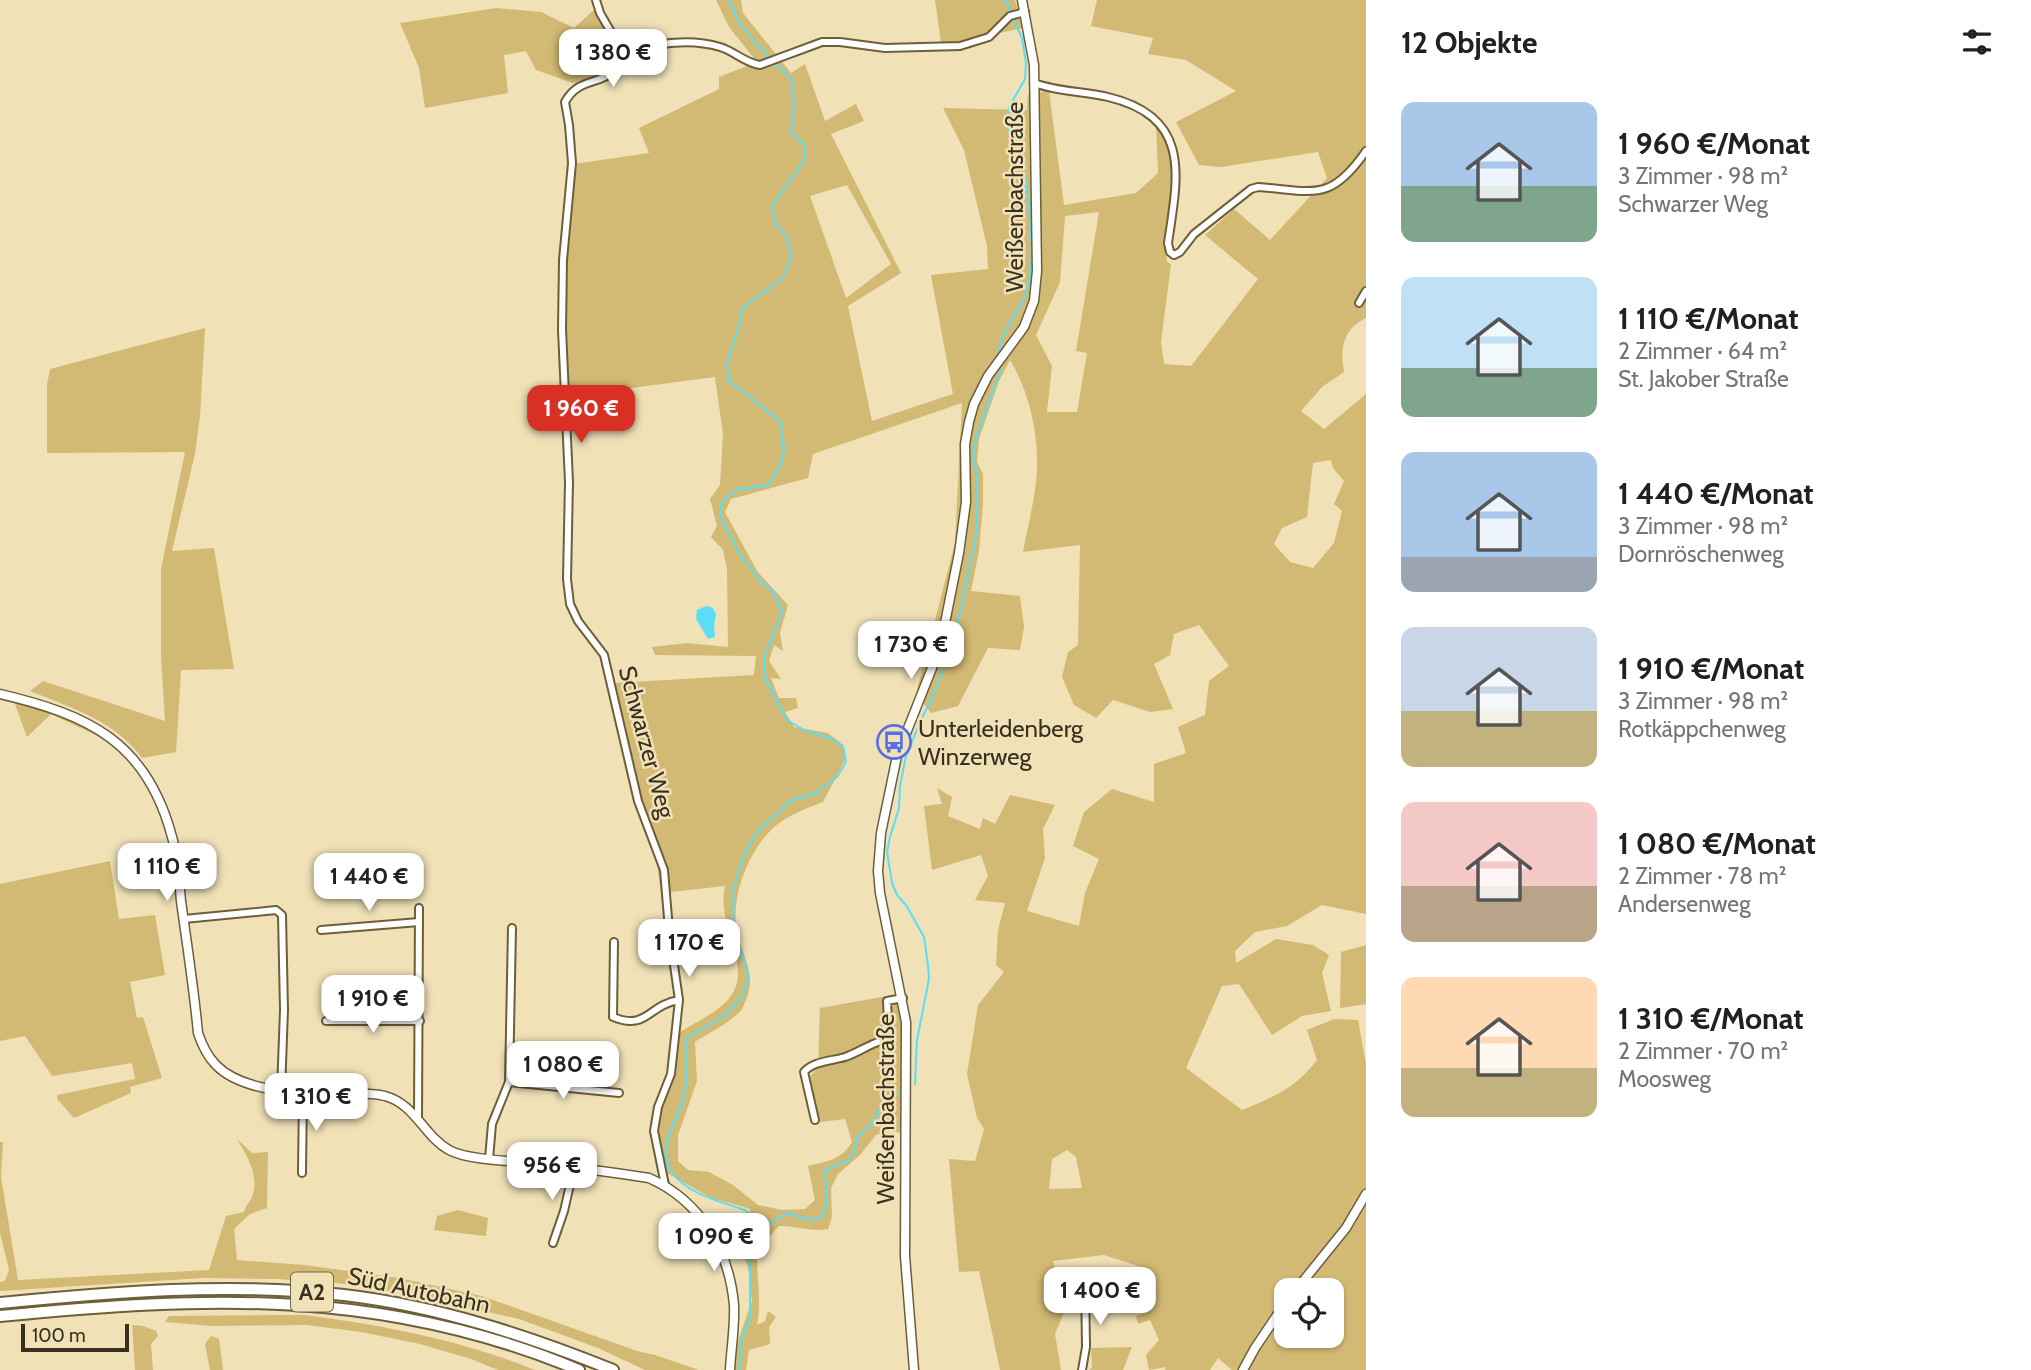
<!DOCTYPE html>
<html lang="de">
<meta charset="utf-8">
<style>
:root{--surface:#fff;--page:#f6f6f6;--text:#202124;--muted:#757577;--accent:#d93025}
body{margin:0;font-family:Cabin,sans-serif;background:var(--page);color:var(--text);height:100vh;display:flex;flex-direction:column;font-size:26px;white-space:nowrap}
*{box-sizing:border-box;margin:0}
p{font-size:23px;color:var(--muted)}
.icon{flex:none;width:38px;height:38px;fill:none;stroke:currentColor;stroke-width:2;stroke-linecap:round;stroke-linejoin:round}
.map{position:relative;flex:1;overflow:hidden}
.drawer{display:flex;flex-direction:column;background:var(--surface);width:665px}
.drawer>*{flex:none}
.fabs{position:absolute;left:1274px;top:1278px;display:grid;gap:14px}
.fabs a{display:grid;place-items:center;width:70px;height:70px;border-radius:14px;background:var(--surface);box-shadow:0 2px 5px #0004;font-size:35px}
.scale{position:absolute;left:21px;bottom:18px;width:108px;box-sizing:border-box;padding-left:7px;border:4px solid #373120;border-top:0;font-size:19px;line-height:24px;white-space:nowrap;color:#373120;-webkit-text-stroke:5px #f0e1b7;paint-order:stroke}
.price{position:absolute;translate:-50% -60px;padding:0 16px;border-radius:14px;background:#fff;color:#222;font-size:23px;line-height:46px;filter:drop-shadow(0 2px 4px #0008)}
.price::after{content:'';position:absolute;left:50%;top:42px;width:21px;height:16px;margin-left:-10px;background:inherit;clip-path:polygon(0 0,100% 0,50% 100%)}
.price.current{background:var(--accent);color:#fff}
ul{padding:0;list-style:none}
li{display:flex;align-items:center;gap:21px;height:175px;padding:0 35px}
li span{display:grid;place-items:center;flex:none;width:196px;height:140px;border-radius:14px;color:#555}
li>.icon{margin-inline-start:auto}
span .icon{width:84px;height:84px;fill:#fffc;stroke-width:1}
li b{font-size:30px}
h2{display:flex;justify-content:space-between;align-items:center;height:84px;padding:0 35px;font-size:30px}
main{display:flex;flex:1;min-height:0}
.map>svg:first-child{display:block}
.green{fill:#d2ba74;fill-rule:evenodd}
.water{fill:#5adef5}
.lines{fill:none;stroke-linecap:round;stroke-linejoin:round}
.stream{stroke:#5adef5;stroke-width:2}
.street-casing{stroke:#6c5f39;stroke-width:10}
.secondary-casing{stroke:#6c5f39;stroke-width:11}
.highway-casing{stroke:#6c5f39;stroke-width:14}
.street{stroke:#fff;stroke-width:6}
.secondary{stroke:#fff;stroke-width:8}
.highway{stroke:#fff;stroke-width:10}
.labels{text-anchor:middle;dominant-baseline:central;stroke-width:5;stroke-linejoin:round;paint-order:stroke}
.shield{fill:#f0e1b7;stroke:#6e664d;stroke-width:2}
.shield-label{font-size:23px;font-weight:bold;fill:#373120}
.street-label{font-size:24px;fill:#373120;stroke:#f0e1b7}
.poi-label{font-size:24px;fill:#373120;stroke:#f0e1b7;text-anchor:start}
</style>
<main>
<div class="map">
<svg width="1366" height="1370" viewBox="0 0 1366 1370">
<rect width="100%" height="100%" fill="#f0e1b7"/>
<g class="green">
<path d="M 716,0 L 741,0 L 743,13 L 791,73 L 805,64 L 825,121 L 856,104 L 864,121 L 831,134 L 901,273 L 848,306 L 872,421 L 953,394 L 931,275 L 988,269 L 987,246 L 964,150 L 943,108 L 1027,110 L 1028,94 L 1049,91 L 1064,205 L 1136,193 L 1158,173 L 1156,125 C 1193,172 1160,211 1167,262 L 1171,264 L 1161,342 L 1164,364 L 1191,366 L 1258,279 L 1205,235 L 1234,209 L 1270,240 L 1327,178 L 1318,152 L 1221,167 L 1199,165 L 1176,122 L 1236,91 L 1186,60 L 1148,54 L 1153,38 L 1091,26 L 1097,0 L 1366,0 L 1366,318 C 1343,329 1340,348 1344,372 L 1322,387 L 1301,411 L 1324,429 L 1366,394 L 1366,914 L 1322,905 L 1287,926 L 1255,932 L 1235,951 L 1236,963 L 1276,939 L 1313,945 L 1329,955 L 1322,973 L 1331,1011 L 1302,1016 L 1272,1035 L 1239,984 L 1222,986 L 1186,1068 L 1242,1110 C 1277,1095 1293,1090 1317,1060 L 1307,1030 L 1334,1019 L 1358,1020 L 1366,1064 L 1366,1370 L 1232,1370 L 1218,1358 L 1210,1370 L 1165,1370 L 1166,1367 L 1149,1370 L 1146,1355 L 1159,1340 L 1150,1320 L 1138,1324 L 1136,1316 L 1149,1311 L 1144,1268 L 1104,1255 L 1053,1261 L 1067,1305 L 1055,1334 L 1061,1370 L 1000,1370 L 979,1271 L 959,1272 L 949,1159 L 975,1161 L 984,1129 L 977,1118 L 967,1074 L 978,1005 L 1004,972 L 996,965 L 998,930 L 1005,903 L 975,900 L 988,876 L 981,855 L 932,870 L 924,806 L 942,804 L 937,788 L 952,797 L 948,816 L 980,829 L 983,818 L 995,824 L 1010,795 L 1055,805 L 1043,829 L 1045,858 L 1027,911 L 1079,926 L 1085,893 L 1099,859 L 1073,846 L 1084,812 L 1112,789 L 1154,802 L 1154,764 L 1186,753 L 1178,727 L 1205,715 L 1209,681 L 1229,666 L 1199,625 L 1174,634 L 1170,655 L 1154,664 L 1173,709 L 1150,712 L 1113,700 L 1096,718 L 1074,705 L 1062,677 L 1068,652 L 1078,645 L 1080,545 L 1023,552 C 1028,524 1037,493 1037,465 C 1038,431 1028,389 1010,360 L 999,381 L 979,439 L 977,462 L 983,474 L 983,504 L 979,551 L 971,591 L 1020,596 L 1024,627 L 1020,650 L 988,648 L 958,706 L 931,713 L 918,696 L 917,689 L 955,543 L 962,403 L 813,454 L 808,478 L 731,499 L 725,512 L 757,571 L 788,605 L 780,633 L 783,651 L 774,645 L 769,661 L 781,679 L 771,678 L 779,698 L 796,698 L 798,708 L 785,712 L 794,727 L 828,733 L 842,744 L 845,760 L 823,802 C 805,809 785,816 771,830 C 747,854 729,901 738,935 C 745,963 758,977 743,1007 C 737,1019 707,1034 695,1042 L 697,1081 L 678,1135 L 678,1161 L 688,1170 L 709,1172 L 733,1185 L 758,1205 L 782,1210 L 805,1209 L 815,1200 L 808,1166 C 828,1161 841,1160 852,1142 L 845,1119 L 820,1122 L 809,1077 L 818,1068 L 820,1008 L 899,994 L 905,1031 L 902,1133 L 891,1131 L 876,1135 L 860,1155 L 838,1174 L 831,1188 L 832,1217 L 828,1229 C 812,1232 796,1226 779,1226 L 770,1236 L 758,1238 C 754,1267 763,1296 757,1325 L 765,1321 L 768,1311 L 776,1317 L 769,1327 L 770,1344 L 749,1350 L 746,1370 L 735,1370 L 736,1346 L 752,1301 L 748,1267 L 742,1251 L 742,1230 L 751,1209 L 711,1198 L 667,1173 L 659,1148 L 659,1113 L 676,1074 L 680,1032 C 694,1023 714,1014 726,1002 C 758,969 715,928 725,886 L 661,893 L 656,857 L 626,773 L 634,768 L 614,683 L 754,675 L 756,656 L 655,655 L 652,647 L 687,643 L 728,647 L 727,569 L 723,550 L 711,537 L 717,526 L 710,499 L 720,485 L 723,434 L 715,377 L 562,397 L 558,262 L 574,164 L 649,153 L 639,128 L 719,89 L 719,77 L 757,62 L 729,27 ZM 847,185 L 891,264 L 846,298 L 810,196 ZM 1099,212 L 1076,351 L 1087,353 L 1077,412 L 1047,412 L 1052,366 L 1036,335 L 1060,282 L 1065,216 ZM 1331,460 L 1333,468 L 1344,481 L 1334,504 L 1342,511 L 1334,543 L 1313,568 L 1290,562 L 1274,544 L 1282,528 L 1307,517 L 1313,463 ZM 1067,1150 L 1076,1157 L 1082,1188 L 1049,1189 L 1052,1159 ZM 1286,1290 L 1332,1290 L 1332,1335 L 1286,1335 Z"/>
<path d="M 935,0 L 1015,0 L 1023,28 L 953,43 L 941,43 Z"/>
<path d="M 496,8 L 541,12 L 574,28 L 595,9 L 617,49 L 616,65 L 610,72 L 573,83 L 536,70 L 526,51 L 504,55 L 508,93 L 425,108 L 419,68 L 400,23 Z"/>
<path d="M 205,328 L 200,416 L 195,454 L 172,551 L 214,548 L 234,669 L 181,670 L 176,752 L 142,758 C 115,721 72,708 30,691 L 43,681 L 165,721 L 161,657 L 161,569 L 185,452 L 47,453 L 47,385 L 50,369 Z"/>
<path d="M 14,701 C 62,715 96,722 130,761 L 102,738 L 51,714 L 27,737 Z"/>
<path d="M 110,861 L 119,919 L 155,915 L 165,975 L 130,982 L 137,1018 L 143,1017 L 162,1078 L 130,1087 L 131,1093 L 74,1118 L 57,1099 L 57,1095 L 135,1079 L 132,1063 L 52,1076 L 25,1036 L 0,1041 L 0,884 Z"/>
<path d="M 1366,945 L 1366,1004 L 1340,1008 L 1341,952 Z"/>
<path d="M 237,1139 L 252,1153 L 268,1152 L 267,1208 L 250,1214 L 234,1229 L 237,1260 L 305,1265 L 399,1278 L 482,1296 L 637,1351 L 655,1355 L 699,1370 L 645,1370 L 598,1348 L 519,1319 L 409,1294 L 337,1283 L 277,1279 L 203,1278 L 0,1291 L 0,1282 L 5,1281 L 9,1270 L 0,1233 L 0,1142 L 3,1142 L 1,1177 L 18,1280 L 209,1270 L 226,1216 L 244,1212 C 246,1205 249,1203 252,1197 C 260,1176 247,1156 237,1139 Z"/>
<path d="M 458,1210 L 488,1218 L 486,1236 L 434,1230 L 437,1216 Z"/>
<path d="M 304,1315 C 383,1325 461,1340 535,1370 L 498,1370 L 471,1359 L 420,1344 L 361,1332 L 307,1325 L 213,1326 L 165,1322 L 169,1316 Z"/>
<path d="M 132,1325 L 143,1326 L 156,1331 L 158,1336 L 151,1344 L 153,1370 L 135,1370 Z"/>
<path d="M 211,1336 L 219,1339 L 223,1370 L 210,1370 L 205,1344 Z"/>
<path d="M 1132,1347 L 1123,1370 L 1089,1370 L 1092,1368 L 1091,1348 Z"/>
</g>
<path class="water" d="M 706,606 L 712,607 L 716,614 L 714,626 L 715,637 L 708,639 L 696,619 L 697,610 Z"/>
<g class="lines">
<g class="stream">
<path d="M 729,0 L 738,20 L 753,40 L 770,58"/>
<path d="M 1006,0 L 1010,12"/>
<path d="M 999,356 C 998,331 1023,311 1028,287 C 1037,251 1027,201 1024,163 L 1020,149 L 1005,123 L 1009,107 L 1025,79 L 1026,63 L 1022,38 L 1012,17"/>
<path d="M 915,1084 L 917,1040 L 929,979 L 928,965 L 924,937 L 906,905 L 897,895 L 892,883 L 887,852 L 890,837 L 899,808 L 900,786 L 906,756 L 922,718 L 933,696 L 949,654 L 961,609 L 976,536 L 977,475 L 973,454 L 977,435 L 1001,370"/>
<path d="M 754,1217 L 769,1224 L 787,1213 L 810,1220 L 822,1216 C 830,1202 827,1188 824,1172 C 840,1158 857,1168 856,1138 L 872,1124 L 883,1102 L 901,1092"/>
<path d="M 739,1370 L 742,1336 L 750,1319 L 750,1244 L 753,1217 L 745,1210 C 714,1200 657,1186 667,1143 C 670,1126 682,1110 685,1092 C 688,1075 687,1055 687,1038 L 724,1016 L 742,997 L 749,977 L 734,929 L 733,891 L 743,858 L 756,833 L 790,801 L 816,793 L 837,777 L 846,762 L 843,746 L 831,739 L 804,730 L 787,720 L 764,677 L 765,656 L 782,612 L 773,591 L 763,584 L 739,553 L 720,517 L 722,502 L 736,490 L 768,485 C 788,458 785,453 780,421 L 729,381 L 727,363 L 740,323 L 742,308 L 783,278 L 791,258 L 787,236 L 776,225 L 772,206 L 804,161 L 804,144 L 791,134 L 794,104 L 791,79 L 774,62"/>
</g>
<g class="street-casing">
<g id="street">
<path d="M 596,0 L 600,13 L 622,51"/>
<path d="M 622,51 C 612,93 583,70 565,102 L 569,125 L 572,163 L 563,260 L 562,330 L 569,482 L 567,579 L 570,604 L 578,621 L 604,655 L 638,801 L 664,870 L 669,930 L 679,1000 L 671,1074 L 658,1107 L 654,1131 L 665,1185"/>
<path d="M 622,51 C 654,45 687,37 720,47 C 734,51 745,63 760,65 L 822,42 L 840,42 L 885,48 L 960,46 L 989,37 L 1010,16 L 1025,12"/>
<path d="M 1034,83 C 1058,92 1083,91 1108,97 C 1192,117 1178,176 1168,243 L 1170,252 L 1174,255 L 1180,252 L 1194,234 L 1251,189 L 1258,187 C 1314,191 1330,203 1366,151"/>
<path d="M 1359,303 L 1366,291"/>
<path d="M 184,919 L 276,910 L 282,915 L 284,1010 L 281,1091"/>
<path d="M 321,930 L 419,922"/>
<path d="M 614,942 L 613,1017 C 647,1031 648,1005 679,1000"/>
<path d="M 326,1021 L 420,1021"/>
<path d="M 509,1082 L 619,1093"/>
<path d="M 418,1120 L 419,908"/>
<path d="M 815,1120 L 804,1072 C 813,1061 832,1061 845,1057 C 857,1053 868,1045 881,1041 L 888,1021 L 887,1001 L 903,998"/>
<path d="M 489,1159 L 492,1124 L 509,1082 L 512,928"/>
<path d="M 302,1173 L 303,1094"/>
<path d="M 553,1243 L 564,1211 L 574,1167"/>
<path d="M 1082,1370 L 1086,1347 L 1085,1282"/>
</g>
</g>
<g class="secondary-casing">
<g id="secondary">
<path d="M 0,694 C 89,715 147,742 172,837 C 178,857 179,880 181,901 C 187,945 194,989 198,1033 C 202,1045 207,1056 216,1065 C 241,1091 298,1094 332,1094 C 350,1094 368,1092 385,1096 C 415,1104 424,1136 449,1150 C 467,1160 512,1161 533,1163 C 572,1167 611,1172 649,1178 C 701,1201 729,1250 734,1305 C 735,1327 731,1349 730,1370"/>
<path d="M 1296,1290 L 1346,1228 L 1366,1194"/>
<path d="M 914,1370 L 905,1256 L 906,1022 L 880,893 L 878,871 L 881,833 L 897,756 L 932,668 L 945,623 L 959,553 L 966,502 L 965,444 L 969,422 L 974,404 L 988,376 L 1024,327 L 1034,301 L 1037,271 L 1034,65 L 1022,0"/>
<path d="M 1243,1370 L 1255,1348 L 1286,1302"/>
</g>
</g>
<g class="highway-casing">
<g id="highway">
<path d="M 0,1303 C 113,1292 230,1282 344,1295 C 437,1306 526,1335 613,1370"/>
<path d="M 0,1316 C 206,1296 383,1288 579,1370"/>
</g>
</g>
<use href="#street" class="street"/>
<use href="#secondary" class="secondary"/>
<use href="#highway" class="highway"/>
</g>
<defs>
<g id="bus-ring" transform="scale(1.75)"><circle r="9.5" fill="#f0e1b7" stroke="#576fe5" stroke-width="1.5"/><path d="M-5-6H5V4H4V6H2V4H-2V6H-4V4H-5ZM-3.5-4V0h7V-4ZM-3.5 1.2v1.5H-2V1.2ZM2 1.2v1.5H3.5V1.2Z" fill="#576fe5"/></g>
</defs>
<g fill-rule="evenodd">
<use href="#bus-ring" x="894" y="742"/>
</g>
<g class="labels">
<rect class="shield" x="291" y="1272.5" width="42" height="39" rx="5"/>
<g class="shield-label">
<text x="312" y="1292">A2</text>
</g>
<g class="street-label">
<text transform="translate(1014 197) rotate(-90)">Weißenbachstraße</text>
<text transform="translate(647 742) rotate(75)">Schwarzer Weg</text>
<text transform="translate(885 1109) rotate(-90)">Weißenbachstraße</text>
<text transform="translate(419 1290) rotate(12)">Süd Autobahn</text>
</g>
<g class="poi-label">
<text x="918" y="728">Unterleidenberg<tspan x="918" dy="28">Winzerweg</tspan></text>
</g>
</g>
</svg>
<div class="fabs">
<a><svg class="icon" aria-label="locate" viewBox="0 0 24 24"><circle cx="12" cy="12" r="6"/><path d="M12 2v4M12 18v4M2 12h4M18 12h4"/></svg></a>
</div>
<div class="scale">100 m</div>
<b class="price" style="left:613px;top:89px">1 380 €</b>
<b class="price current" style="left:581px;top:445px">1 960 €</b>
<b class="price" style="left:911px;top:681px">1 730 €</b>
<b class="price" style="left:167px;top:903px">1 110 €</b>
<b class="price" style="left:369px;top:913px">1 440 €</b>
<b class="price" style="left:689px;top:979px">1 170 €</b>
<b class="price" style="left:373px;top:1035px">1 910 €</b>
<b class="price" style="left:563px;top:1101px">1 080 €</b>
<b class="price" style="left:316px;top:1133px">1 310 €</b>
<b class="price" style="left:552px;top:1202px">956 €</b>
<b class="price" style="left:714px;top:1273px">1 090 €</b>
<b class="price" style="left:1100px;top:1327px">1 400 €</b>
</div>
<section class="drawer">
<h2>12 Objekte<svg class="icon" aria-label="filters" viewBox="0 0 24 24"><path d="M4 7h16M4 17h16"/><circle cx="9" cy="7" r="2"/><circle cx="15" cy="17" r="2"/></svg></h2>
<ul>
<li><span style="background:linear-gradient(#a9c7e8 60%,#7fa58c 0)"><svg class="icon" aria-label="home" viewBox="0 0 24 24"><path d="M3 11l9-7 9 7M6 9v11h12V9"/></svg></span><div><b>1 960 €/Monat</b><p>3 Zimmer · 98 m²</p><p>Schwarzer Weg</p></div></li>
<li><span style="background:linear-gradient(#bfe0f5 65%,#7fa58c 0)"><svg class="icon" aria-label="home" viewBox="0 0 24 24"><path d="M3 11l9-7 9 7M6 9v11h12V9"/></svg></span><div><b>1 110 €/Monat</b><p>2 Zimmer · 64 m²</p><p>St. Jakober Straße</p></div></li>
<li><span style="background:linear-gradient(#a9c7e8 75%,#9aa5b1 0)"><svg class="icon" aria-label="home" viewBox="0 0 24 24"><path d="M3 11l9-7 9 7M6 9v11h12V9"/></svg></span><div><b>1 440 €/Monat</b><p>3 Zimmer · 98 m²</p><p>Dornröschenweg</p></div></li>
<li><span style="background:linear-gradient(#c9d6e8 60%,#c2b280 0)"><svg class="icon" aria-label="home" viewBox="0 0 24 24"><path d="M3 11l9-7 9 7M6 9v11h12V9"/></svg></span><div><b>1 910 €/Monat</b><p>3 Zimmer · 98 m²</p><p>Rotkäppchenweg</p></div></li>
<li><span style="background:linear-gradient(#f6c9c9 60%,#b9a48a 0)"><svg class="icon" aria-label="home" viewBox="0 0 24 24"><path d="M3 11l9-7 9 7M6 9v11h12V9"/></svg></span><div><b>1 080 €/Monat</b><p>2 Zimmer · 78 m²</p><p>Andersenweg</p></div></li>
<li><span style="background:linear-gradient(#ffd9b3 65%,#c2b280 0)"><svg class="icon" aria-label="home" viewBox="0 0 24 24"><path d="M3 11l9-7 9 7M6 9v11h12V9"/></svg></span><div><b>1 310 €/Monat</b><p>2 Zimmer · 70 m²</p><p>Moosweg</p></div></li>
</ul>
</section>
</main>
